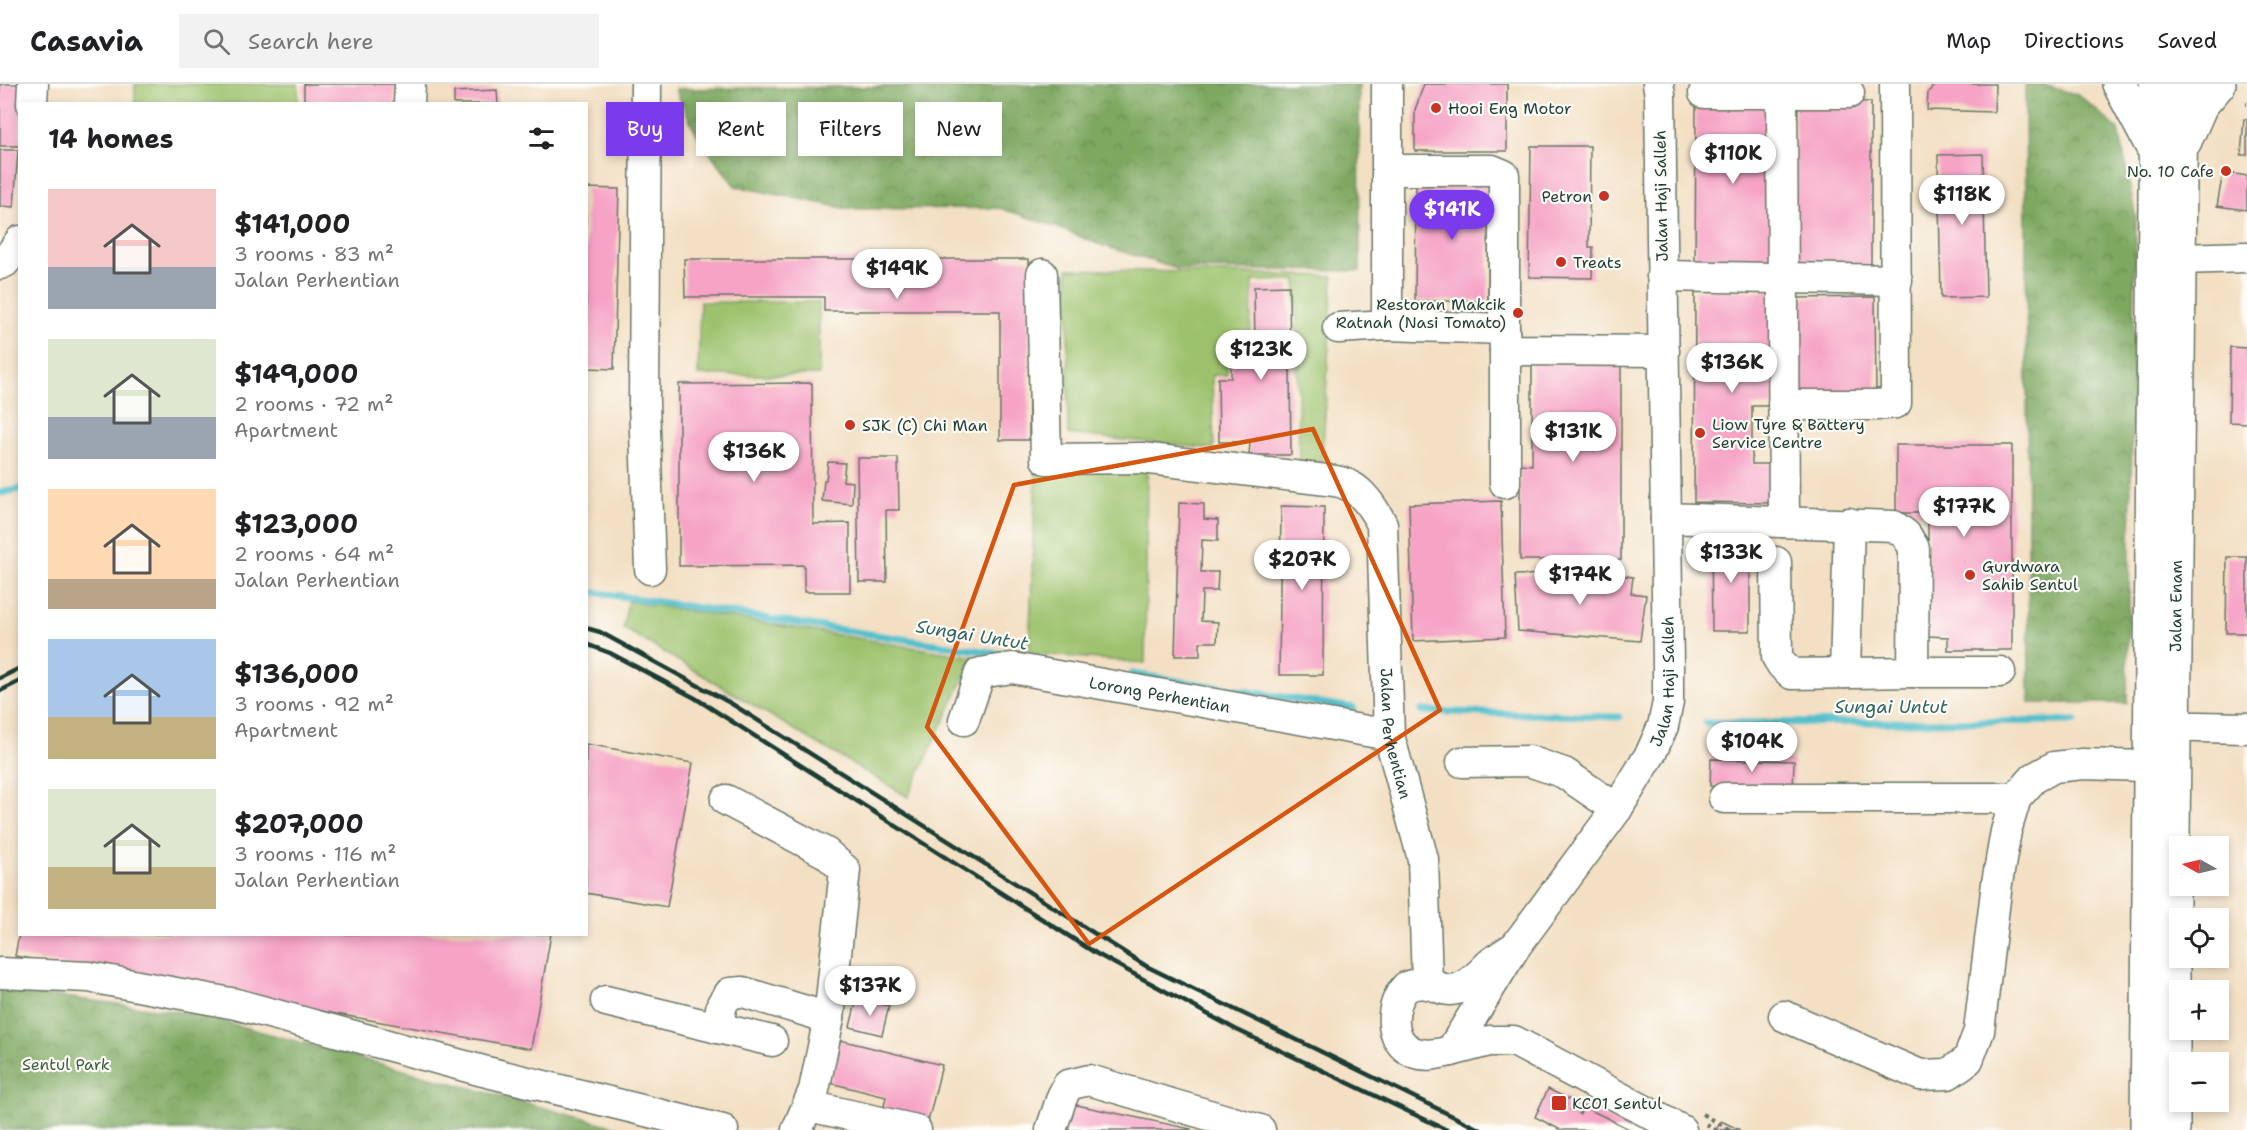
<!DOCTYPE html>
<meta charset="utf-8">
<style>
:root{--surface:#fff;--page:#f2f2f2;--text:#202124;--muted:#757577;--line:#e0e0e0;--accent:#7c3aed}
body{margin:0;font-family:"Shantell Sans",sans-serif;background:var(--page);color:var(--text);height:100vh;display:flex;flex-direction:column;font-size:22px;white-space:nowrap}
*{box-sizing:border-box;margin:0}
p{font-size:20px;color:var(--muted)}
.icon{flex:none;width:33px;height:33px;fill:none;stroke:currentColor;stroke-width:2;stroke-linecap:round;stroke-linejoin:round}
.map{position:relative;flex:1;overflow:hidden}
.panel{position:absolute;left:18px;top:18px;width:570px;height:834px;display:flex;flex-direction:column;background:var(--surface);border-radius:0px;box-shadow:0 3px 9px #0003}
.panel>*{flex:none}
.banner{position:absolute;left:606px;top:18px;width:570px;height:54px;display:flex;gap:12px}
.needle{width:39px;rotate:278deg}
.buttons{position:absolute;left:2169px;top:752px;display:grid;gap:12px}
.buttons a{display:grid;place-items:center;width:60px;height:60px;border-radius:0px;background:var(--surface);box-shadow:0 3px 9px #0003;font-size:30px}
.price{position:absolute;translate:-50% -51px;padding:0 14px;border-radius:21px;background:#fff;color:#222;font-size:20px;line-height:39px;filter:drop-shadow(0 2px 3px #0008)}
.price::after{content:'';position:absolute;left:50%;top:36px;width:18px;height:14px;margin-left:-9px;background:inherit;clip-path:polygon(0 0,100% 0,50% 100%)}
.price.selected{background:var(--accent);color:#fff}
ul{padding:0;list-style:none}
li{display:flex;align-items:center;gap:18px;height:150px;padding:0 30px}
li span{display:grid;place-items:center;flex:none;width:168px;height:120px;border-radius:0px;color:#555}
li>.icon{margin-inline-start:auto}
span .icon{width:72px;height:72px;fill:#fffc;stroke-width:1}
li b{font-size:26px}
h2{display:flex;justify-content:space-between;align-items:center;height:72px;padding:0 30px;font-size:26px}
.chip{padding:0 21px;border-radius:0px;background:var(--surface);box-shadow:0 3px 9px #0003;font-size:21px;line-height:54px}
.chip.selected{background:var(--accent);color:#fff}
header{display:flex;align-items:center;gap:36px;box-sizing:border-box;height:84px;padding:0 30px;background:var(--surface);border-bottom:2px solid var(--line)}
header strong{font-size:28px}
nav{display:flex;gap:33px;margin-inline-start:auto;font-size:21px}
.search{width:420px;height:54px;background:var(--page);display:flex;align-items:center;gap:15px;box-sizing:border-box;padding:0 21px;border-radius:0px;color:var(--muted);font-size:22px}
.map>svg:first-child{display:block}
.green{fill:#9dc26d;stroke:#5e8050;stroke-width:1.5}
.forest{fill:url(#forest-crowns);stroke:#4e724a;stroke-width:1.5}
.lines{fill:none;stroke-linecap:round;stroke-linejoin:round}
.stream{stroke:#53c0cc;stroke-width:7}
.building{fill:#f6a3c5}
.minor-casing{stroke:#697666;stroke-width:33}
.major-casing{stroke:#697666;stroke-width:36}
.path{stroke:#697666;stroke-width:4;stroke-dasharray:4.5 4.5;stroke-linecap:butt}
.minor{stroke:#fff;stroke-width:30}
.major{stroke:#fff;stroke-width:33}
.rail{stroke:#1f3d34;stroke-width:4.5}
.marked{fill:none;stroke:#d45610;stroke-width:4.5;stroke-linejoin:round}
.poi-dot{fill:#c8321e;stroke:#fdfcf7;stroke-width:2}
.labels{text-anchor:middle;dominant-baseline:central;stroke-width:4.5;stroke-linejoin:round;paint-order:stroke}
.poi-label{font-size:16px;fill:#1f3d34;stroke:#fdfcf7;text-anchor:start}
.street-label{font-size:16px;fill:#1f3d34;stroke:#fdfcf7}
.park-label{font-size:16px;fill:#3e5e42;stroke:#fdfcf7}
.water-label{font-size:18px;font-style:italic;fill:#2f6462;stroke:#fdfcf7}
</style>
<header>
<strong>Casavia</strong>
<div class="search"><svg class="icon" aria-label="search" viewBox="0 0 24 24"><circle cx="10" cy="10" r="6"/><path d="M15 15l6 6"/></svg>Search here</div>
<nav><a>Map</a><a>Directions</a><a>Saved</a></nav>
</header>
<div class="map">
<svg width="2247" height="1046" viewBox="0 0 2247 1046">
<defs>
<pattern id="forest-crowns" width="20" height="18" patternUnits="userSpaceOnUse" patternTransform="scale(1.5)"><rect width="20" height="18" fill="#7ea860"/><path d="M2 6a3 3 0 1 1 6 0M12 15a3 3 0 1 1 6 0" fill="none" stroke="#678a50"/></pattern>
</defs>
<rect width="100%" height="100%" fill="#fdfcf7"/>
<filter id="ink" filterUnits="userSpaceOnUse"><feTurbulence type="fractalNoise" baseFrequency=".0167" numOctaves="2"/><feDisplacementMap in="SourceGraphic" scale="12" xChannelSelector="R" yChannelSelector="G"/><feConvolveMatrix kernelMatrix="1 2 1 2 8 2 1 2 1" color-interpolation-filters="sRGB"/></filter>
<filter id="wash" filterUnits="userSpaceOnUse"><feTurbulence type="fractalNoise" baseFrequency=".008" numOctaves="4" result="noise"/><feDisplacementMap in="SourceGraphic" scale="24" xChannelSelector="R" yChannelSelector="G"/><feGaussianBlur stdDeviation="1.35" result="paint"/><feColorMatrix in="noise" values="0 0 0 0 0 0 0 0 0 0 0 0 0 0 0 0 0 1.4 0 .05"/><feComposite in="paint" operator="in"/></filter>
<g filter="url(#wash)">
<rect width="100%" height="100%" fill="#f3dfc3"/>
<g class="green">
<rect x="135" y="0" width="163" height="19"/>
<path d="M 1068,185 L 1333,192 L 1322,381 L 1299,378 L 1296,196 L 1253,197 L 1250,255 L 1227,257 L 1227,291 L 1212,291 L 1214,365 L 1068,350 Z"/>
<path d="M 700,218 L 819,218 L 819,291 L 698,291 Z"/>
<path d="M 1147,382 L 1145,579 L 1029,569 L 1036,387 Z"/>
<path d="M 628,517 L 974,573 L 908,713 L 623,544 Z"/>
</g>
<g class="forest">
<path d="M 1139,0 L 1359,0 L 1360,187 L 1177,185 L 1098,160 L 1046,139 L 999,124 L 848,125 L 735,102 L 698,53 L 675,5 Z"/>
<path d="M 2025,0 L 2039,0 L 2079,11 L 2119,46 L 2136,135 L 2127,619 L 2029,619 Z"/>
<path d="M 0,905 L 195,930 L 627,1046 L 0,1046 Z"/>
</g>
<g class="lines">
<g class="stream">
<path d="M 0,409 L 20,405"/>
<path d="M 586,507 L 1008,571"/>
<path d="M 1132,590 L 1353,624"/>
<path d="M 1421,627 L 1619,633"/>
<path d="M 1706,639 L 2075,637"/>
</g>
</g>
<g id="blocks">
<g class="building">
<path d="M 0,0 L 21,0 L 20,62 L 0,62 Z"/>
<rect x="304" y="0" width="91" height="20"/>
<path d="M 1424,0 L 1507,0 L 1507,67 L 1415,67 L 1415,26 Z"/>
<path d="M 1936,0 L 1995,0 L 1994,28 L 1927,26 L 1928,8 Z"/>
<path d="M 497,6 L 498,20 L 454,20 L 454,8 Z"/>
<path d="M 1795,17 L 1871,18 L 1871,184 L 1794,184 Z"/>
<path d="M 1696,18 L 1772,18 L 1771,184 L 1695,184 Z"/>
<path d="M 2244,35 L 2247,35 L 2247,71 L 2241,71 Z"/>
<path d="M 1531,62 L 1590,62 L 1589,163 L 1593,163 L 1592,194 L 1529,193 Z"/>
<path d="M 0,66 L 18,66 L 14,123 L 0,122 Z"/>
<path d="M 1983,70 L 1986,213 L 1941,214 L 1938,71 Z"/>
<path d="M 2223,88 L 2247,92 L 2247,126 L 2217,122 Z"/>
<path d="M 1416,97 L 1489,97 L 1488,217 L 1415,217 Z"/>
<path d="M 586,104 L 619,105 L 614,285 L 586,284 Z"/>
<path d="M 684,175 L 1029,175 L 1029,356 L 1000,356 L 1000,227 L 824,227 L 824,213 L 685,213 Z"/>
<path d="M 1289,202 L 1291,371 L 1249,371 L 1250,358 L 1219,358 L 1218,294 L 1231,294 L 1231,263 L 1255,262 L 1254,203 Z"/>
<path d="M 1695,206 L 1774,207 L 1773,322 L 1752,322 L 1752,380 L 1774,380 L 1774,419 L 1694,418 Z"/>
<path d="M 1875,213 L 1876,311 L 1792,312 L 1793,214 Z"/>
<path d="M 2230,263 L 2247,264 L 2247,339 L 2229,338 Z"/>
<path d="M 1532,276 L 1621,276 L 1621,476 L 1520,476 L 1520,380 L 1532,381 Z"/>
<path d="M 812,299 L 813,440 L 850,439 L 850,508 L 804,508 L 804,481 L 679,482 L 679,300 Z"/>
<path d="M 1896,361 L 2012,361 L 2012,566 L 1948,566 L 1948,553 L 1928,552 L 1928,429 L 1896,429 Z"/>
<path d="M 857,374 L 898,374 L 899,426 L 886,426 L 887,498 L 859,498 Z"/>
<path d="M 828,378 L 845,379 L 843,397 L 853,398 L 852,420 L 822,417 L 824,396 L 826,396 Z"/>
<path d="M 1501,417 L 1505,553 L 1413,557 L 1409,420 Z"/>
<path d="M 1179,419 L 1204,420 L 1204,435 L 1218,436 L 1218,457 L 1202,456 L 1201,488 L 1218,488 L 1217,507 L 1202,507 L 1201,537 L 1218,538 L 1217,558 L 1200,558 L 1200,572 L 1175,572 Z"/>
<path d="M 1281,422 L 1324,423 L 1323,591 L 1279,591 Z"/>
<path d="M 1711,454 L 1750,454 L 1750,547 L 1712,547 Z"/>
<path d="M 2227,473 L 2247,473 L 2247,549 L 2226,549 Z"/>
<path d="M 1605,489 L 1633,493 L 1631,509 L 1646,511 L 1640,557 L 1518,547 L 1515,491 Z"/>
<path d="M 586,660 L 693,679 L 667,823 L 586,809 Z"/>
<path d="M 1711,675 L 1794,677 L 1793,704 L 1710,702 Z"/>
<path d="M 19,850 L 551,850 L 531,965 L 15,872 Z"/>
<path d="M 857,914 L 889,922 L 882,951 L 850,943 Z"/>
<path d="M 840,956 L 942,981 L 928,1038 L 883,1027 L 886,1013 L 830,999 Z"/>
<path d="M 1548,1005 L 1631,1046 L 1561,1046 L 1535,1033 Z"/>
<path d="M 1072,1020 L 1191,1045 L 1191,1046 L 1066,1046 Z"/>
<path d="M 1721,1037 L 1740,1046 L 1716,1046 Z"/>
</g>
</g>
</g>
<g filter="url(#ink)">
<use href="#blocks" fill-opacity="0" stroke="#697666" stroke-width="1.5"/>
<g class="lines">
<g class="minor-casing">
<g id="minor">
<path d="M 646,0 L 644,319 L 650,485"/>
<path d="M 1387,0 L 1387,241"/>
<path d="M 1704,9 L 1849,9"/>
<path d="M 1782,9 L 1784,438"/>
<path d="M 32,20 L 33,0"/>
<path d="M 409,20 L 410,0"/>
<path d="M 1388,86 L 1492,86 L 1504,91 L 1504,245"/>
<path d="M 2180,175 L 2247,173"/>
<path d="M 0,180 L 5,178 L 20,157"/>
<path id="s1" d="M 1042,190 L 1046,375 L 1142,374 L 1335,397 C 1358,400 1371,420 1382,440 L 1389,651 L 1423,775 L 1427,899"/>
<path d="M 1662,192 L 1897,196"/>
<path d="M 1338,244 L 1387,241 L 1504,245 L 1505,266 L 1664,267"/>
<path d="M 1505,266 L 1505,399"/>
<path d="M 1783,321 L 1876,321 L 1896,319 L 1895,0"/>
<path d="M 1666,434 L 1894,442 L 1906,451 L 1914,464 L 1913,588 L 1792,590 L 1782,581 L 1777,573 L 1776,478"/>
<path d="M 1913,588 L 2000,588"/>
<path d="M 1845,589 L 1849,439"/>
<path id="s2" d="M 964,636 L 980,589 L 1012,584 L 1389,651"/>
<path d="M 2151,642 L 2247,644"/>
<path d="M 1462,678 L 1529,677 L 1564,689 L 1617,725"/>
<path d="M 1724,714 L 2016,714"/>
<path d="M 726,716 L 826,769 L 845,786 L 829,934 L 814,1006 L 797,1046"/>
<path id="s3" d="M 1515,863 C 1507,868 1499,873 1491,879 C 1481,888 1471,901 1457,905 C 1437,910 1433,892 1406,903 C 1390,920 1387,957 1413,968 C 1425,973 1438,970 1451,967 L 1515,863 L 1617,725 L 1651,669 L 1663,642 L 1668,618 L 1668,582 L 1660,11 L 1658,0"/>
<path d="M 0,889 L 89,893 L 236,920 L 483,987 L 723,1046"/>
<path d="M 606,917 L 772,957"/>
<path d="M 1784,932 L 1920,991 L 1948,990 L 1968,976 L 1979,947 L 1997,799 L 2006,747 L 2016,714 L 2034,694 L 2054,683 L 2083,680 L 2174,683"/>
<path d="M 717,944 L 722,920 L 730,909 L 743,908 L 829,934"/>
<path d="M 1451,967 L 1489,957 L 1514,957 L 1681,1046"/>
<path d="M 809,1022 L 916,1046"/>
<path d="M 1051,1046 L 1062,1013 L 1068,1001 L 1089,996 L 1260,1046"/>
</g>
</g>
<g class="major-casing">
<g id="major">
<path d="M 2119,0 L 2153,64"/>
<path d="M 2185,57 L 2201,21 L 2219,0"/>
<path d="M 2147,1046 L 2156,0"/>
<path id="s4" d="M 2173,1046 L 2173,754 L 2181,0"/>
</g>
</g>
<g class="path">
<path d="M 2246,20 L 2247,20"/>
<path d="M 1559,1015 L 1557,1017 L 1581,1030"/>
<path d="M 1702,1030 L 1730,1046"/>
<path d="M 1706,1040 L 1716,1046"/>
</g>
<use href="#minor" class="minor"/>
<use href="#major" class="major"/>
<g class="rail">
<path d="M 586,544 L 600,548 L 732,620 L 1146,882 L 1481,1046"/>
<path d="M 586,560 L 610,569 L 695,614 L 1097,870 L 1235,945 L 1447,1046"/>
<path d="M 0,594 L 20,584"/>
<path d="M 0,607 L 20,597"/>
</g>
</g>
</g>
<path class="marked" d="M 1313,345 L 1440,626 L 1089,860 L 927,643 L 1014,401 Z"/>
<g class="poi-dot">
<circle cx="1436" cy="24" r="6"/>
<circle cx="2226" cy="87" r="6"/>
<circle cx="1604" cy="112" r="6"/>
<circle cx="1561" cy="178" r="6"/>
<circle cx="1518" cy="229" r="6"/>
<circle cx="850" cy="341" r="6"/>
<circle cx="1700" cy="349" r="6"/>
<circle cx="1970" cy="491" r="6"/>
<rect x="1551" y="1011" width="16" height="16" rx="3"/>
</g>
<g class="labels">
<g class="poi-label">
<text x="1448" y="24">Hooi Eng Motor</text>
<text x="2214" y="87" text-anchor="end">No. 10 Cafe</text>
<text x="1592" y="112" text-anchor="end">Petron</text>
<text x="1573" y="178">Treats</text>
<text x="1506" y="220" text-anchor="end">Restoran Makcik<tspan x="1506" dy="18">Ratnah (Nasi Tomato)</tspan></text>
<text x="1712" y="340">Liow Tyre &amp; Battery<tspan x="1712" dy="18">Service Centre</tspan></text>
<text x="862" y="341">SJK (C) Chi Man</text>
<text x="1982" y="482">Gurdwara<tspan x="1982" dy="18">Sahib Sentul</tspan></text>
<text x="1572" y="1019">KC01 Sentul</text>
</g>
<g class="street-label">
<text transform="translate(1661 112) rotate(-91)">Jalan Haji Salleh</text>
<text stroke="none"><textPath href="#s4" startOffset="524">Jalan Enam</textPath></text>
<text stroke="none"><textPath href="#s3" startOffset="672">Jalan Haji Salleh</textPath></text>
<text stroke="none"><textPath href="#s2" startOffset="232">Lorong Perhentian</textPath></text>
<text stroke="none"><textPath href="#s1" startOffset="752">Jalan Perhentian</textPath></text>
</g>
<g class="park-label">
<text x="66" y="980">Sentul Park</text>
</g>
<g class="water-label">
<text transform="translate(972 551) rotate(9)">Sungai Untut</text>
<text x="1891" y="623">Sungai Untut</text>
</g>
</g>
</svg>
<div class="buttons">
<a><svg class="needle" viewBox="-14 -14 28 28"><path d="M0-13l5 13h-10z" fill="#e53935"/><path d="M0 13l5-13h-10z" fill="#757577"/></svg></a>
<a><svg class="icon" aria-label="locate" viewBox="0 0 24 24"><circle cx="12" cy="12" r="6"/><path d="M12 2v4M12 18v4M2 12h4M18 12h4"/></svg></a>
<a>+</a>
<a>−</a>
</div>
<b class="price" style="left:1733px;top:101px">$110K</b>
<b class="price" style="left:1962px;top:142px">$118K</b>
<b class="price selected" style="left:1452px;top:157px">$141K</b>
<b class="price" style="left:897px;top:216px">$149K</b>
<b class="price" style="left:1261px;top:297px">$123K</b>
<b class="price" style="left:1732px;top:310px">$136K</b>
<b class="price" style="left:1573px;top:379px">$131K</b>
<b class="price" style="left:754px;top:399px">$136K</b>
<b class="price" style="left:1964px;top:454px">$177K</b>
<b class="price" style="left:1731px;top:500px">$133K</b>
<b class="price" style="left:1302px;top:507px">$207K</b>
<b class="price" style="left:1580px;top:522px">$174K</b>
<b class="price" style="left:1752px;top:689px">$104K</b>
<b class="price" style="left:870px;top:933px">$137K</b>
<div class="banner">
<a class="chip selected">Buy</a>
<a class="chip">Rent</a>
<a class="chip">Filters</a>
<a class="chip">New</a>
</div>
<section class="panel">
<h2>14 homes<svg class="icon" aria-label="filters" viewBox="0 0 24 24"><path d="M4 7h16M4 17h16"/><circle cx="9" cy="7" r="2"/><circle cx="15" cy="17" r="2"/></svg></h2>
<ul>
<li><span style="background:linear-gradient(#f6c9c9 65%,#9aa5b1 0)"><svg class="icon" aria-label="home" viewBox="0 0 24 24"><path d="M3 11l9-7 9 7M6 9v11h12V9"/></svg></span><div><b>$141,000</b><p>3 rooms · 83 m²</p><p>Jalan Perhentian</p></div></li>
<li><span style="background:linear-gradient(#dfe7d0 65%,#9aa5b1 0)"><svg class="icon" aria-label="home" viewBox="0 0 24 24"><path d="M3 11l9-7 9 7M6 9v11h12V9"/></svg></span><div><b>$149,000</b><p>2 rooms · 72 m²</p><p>Apartment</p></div></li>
<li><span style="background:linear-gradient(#ffd9b3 75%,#b9a48a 0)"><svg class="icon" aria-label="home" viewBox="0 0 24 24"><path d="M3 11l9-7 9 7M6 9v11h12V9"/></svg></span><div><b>$123,000</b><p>2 rooms · 64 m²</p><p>Jalan Perhentian</p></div></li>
<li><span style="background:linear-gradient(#a9c7e8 65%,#c2b280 0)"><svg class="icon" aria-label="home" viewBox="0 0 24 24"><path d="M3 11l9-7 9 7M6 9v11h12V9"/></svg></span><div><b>$136,000</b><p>3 rooms · 92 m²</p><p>Apartment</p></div></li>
<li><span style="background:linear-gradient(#dfe7d0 65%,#c2b280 0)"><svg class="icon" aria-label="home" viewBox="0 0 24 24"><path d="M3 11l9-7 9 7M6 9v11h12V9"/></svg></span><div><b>$207,000</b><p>3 rooms · 116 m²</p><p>Jalan Perhentian</p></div></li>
</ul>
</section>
</div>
